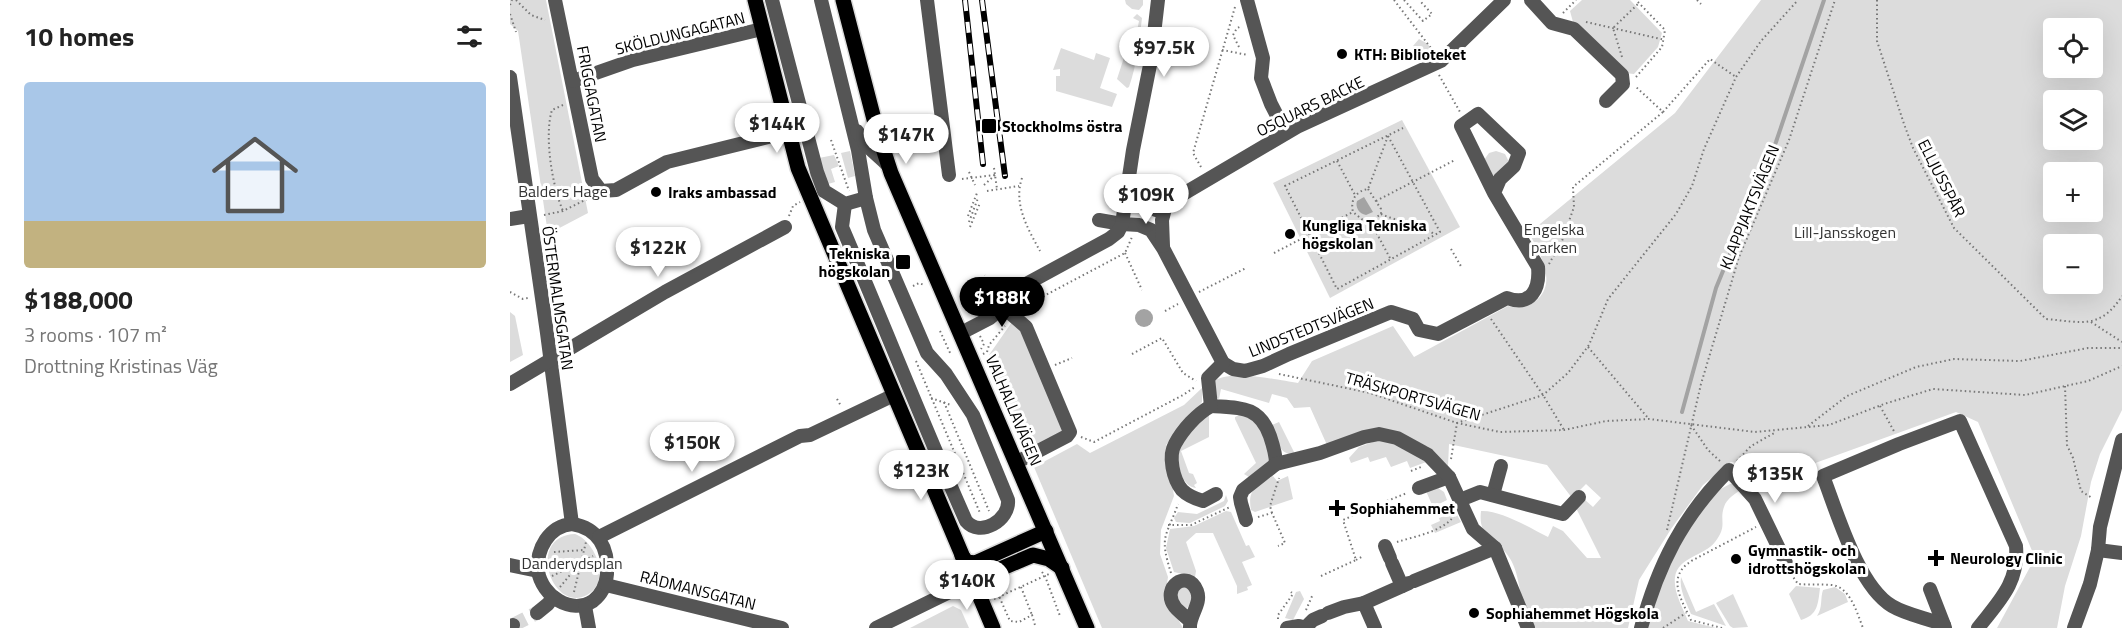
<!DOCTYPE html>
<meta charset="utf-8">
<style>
:root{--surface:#fff;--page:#f6f6f6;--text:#222;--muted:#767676;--line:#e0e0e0;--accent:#000}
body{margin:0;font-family:"Titillium Web",sans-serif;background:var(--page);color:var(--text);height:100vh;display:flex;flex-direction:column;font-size:22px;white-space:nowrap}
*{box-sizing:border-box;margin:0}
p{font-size:20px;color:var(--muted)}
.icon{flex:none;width:33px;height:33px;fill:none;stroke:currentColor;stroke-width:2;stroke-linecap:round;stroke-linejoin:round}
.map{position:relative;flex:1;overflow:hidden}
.drawer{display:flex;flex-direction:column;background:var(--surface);width:510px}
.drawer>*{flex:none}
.tools{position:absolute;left:1533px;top:18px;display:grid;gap:12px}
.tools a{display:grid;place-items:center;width:60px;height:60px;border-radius:6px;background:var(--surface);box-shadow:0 6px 24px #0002;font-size:30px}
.price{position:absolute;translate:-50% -51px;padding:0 14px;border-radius:21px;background:#fff;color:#222;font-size:20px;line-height:39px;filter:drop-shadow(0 2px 3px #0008)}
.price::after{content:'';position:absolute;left:50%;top:36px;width:18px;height:14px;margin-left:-9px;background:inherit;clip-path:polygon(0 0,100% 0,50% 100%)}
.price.on{background:var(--accent);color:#fff}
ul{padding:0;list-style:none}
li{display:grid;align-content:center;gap:12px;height:318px;padding:0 24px}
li+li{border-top:2px solid var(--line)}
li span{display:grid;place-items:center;height:186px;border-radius:6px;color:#555}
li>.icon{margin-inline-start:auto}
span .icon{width:108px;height:108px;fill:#fffc;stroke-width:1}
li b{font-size:26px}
h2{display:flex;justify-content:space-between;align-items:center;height:72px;padding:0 24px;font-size:26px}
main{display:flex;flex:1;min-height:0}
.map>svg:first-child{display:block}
.green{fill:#dcdcdc;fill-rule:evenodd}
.water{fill:#a3a3a3}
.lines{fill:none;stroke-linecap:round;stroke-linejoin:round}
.stream{stroke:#a3a3a3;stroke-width:4}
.minor-tunnel{stroke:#d9d9d9;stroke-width:14;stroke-dasharray:14 7;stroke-linecap:butt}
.major-casing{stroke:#dbdbdb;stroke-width:18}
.path{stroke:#777;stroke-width:2;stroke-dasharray:1.5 3;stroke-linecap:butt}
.minor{stroke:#555;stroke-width:14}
.major{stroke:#000;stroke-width:15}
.rail-casing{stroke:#000;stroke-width:6}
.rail{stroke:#fff;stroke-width:4;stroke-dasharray:11;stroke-linecap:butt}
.poi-dot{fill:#000;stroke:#fff;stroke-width:2}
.labels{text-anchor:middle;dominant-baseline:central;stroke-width:6;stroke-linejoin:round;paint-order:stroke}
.street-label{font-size:16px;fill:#000;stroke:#fff}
.poi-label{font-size:16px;font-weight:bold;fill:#000;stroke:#fff;text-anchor:start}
.park-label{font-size:16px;fill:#333;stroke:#fff}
</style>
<main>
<section class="drawer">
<h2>10 homes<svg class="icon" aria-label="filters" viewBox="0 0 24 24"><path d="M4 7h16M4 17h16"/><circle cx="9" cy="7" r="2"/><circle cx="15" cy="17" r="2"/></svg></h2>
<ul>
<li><span style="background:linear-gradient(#a9c7e8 75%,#c2b280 0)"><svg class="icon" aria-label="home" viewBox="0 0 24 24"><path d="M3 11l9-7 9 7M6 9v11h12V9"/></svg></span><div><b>$188,000</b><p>3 rooms · 107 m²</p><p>Drottning Kristinas Väg</p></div></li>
</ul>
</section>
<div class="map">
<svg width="1612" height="628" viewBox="0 0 1612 628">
<rect width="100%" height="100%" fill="#fff"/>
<g class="green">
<path d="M 0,0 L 36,0 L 78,213 L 38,234 L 8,31 L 0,24 Z"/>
<path d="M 615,0 L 633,0 L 633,5 L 629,10 L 622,9 L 616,4 Z"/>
<path d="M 1072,0 L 1120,0 L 1152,33 L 1148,47 L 1124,74 L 1115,73 L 1063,22 L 1060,11 Z"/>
<path d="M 1251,0 L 1612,0 L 1612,410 L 1590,454 L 1581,482 L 1571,536 L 1555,586 L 1547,628 L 1487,628 L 1525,558 L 1468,422 L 1446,412 L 1247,484 L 1234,464 L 1221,462 L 1193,485 L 1161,529 L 1129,580 L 1118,628 L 1024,628 C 1020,619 1016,611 1013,602 C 1008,585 1008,567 996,553 C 983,536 968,537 971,511 C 991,510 1020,528 1038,537 L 1043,526 L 1053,531 L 1077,558 L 1091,558 L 1066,508 L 1074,499 L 1083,507 L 1091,498 L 1076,484 L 1062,498 L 1037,465 L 939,444 L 938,466 L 917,446 L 912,446 L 888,434 L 817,445 L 800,407 L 784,408 L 777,398 L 762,394 L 759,403 L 711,389 L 709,399 L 707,398 L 704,381 C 722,369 767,380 788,383 L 802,361 L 883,326 L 904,357 L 998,306 C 1010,309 1019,307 1028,299 C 1047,280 1029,252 1019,233 L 1165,113 ZM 1544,28 L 1582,28 L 1582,68 L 1544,68 ZM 1544,100 L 1582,100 L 1582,140 L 1544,140 ZM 1544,172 L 1582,172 L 1582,212 L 1544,212 ZM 1544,244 L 1582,244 L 1582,284 L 1544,284 Z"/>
<path d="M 627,14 L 632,18 C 629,42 627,64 619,87 L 617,88 L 607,79 L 621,36 L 626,36 L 629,21 L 623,18 Z"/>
<path d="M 909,39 L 918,44 L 924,55 L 921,59 L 911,63 L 903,46 Z"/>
<path d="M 551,48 L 584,60 L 586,53 L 600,58 L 590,88 L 607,94 L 602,107 L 546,91 L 546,76 L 550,76 L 550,69 L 543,70 Z"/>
<path d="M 892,120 L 950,227 L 820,298 L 763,183 Z"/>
<path d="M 340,151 L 345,176 L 338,178 L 331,153 Z"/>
<path d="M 986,151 L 995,154 L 999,162 L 988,177 L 980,175 L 974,160 L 979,153 Z"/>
<path d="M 324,155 L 329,166 L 321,169 L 325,182 L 318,184 L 309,158 Z"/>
<path d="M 0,312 L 5,316 L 13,355 L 0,362 Z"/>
<path d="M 502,322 L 512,326 L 555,428 L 552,434 L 520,451 L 479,355 Z"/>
<path d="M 692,388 L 692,402 L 656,445 L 664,496 L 651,530 L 650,554 L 658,577 L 655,597 L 673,628 L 592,628 L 524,467 L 567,444 L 580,453 L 674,405 Z"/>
<path d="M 697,414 L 699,416 L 699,437 L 671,451 L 679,473 L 683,474 L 687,483 L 684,485 L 686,488 C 679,487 676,483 672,477 C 657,452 681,431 697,414 Z"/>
<path d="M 731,414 L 750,422 L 760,457 L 759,462 L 739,477 L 734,474 L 746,463 L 725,419 L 725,417 Z"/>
<path d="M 769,422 L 785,454 C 768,456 767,439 762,425 Z"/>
<path d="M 874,438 L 919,461 L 900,468 L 897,461 L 881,467 L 876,457 L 860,462 L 858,457 L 841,463 L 839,458 L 849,447 Z"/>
<path d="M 763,476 L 767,481 L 778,476 L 783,499 L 745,512 L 741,510 C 737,489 747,486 763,476 Z"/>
<path d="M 1220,484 L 1228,484 L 1234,488 C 1227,492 1216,499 1214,507 C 1209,521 1218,525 1205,542 C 1194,556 1168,557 1165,577 C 1163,592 1173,608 1178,621 L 1206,628 L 1138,628 L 1149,588 L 1171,538 L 1207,491 Z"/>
<path d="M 928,488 L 934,492 L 937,500 L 923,507 L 916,491 Z"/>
<path d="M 716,495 L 718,501 L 715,506 L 680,523 L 666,522 L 664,518 L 668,512 L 687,514 L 714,501 Z"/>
<path d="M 716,511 L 721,512 L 736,546 L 739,545 L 745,557 L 732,562 L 742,585 L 737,587 L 738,590 L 727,594 L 727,586 L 703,533 L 686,533 L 676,542 L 686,571 L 685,577 L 664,572 L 656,548 L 660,529 L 684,526 Z"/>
<path d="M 940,514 L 947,515 L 951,522 L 925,533 L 921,525 L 930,521 L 929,518 Z"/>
<path d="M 65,534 C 85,541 102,581 77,595 C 42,614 15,536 65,534 Z"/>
<path d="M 1171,577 L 1186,612 L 1204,604 L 1216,626 L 1181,614 C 1176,602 1169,589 1171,577 Z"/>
<path d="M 1286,586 L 1310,588 C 1308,604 1308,615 1291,620 L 1279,594 Z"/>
<path d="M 667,587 L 679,587 C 682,596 684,603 675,610 L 665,600 Z"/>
<path d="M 1325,587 L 1335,594 L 1338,602 L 1307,616 C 1313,607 1310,599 1313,590 Z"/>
<path d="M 790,591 L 794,599 L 783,620 L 775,618 L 786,592 Z"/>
<path d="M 1223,594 L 1238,627 L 1223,628 L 1220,626 L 1206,603 Z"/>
<path d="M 443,606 L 451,610 L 459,628 L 400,628 Z"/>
</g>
<g class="water">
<path d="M 854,197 L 863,212 L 856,215 C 849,214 845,207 847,201 Z"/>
<circle cx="634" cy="318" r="9"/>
</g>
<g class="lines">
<path class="stream" d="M 1172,412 L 1206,288 L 1266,142 L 1314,0"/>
<path class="minor-tunnel" d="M 3,625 L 27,613"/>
<g class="major-casing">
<g id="major">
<path d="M 245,0 L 288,168 L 483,628"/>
<path d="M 333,0 L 366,127 L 381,173 L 577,628"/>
<path d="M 452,556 L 457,562 L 465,563 L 536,531"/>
<path d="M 462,581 L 523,555 L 539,559 L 552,568"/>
</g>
</g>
<g class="path">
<path d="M 6,0 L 21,15 L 35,20"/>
<path d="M 884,0 L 924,52"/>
<path d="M 894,0 L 913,21 L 922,14 L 911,2"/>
<path d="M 1187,0 L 1191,4"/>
<path d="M 1367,0 L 1367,41 L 1394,124 L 1403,148 L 1444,228 L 1536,319 C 1571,322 1590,330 1612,296"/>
<path d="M 0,5 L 2,0"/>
<path d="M 1053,13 L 1066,0"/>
<path d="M 0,14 L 6,32"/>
<path d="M 1076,22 L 1155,40"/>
<path d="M 729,47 L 723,35 L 727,28 L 732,26"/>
<path d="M 712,50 L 738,55"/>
<path d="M 1112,57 L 1103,28 L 1129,3"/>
<path d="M 929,75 L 950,112"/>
<path d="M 1126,77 L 1152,47 L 1155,30 L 1126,0"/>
<path d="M 53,105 L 42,110 C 34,135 42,186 53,211"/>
<path d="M 1153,112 L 1200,59 L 1226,77"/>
<path d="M 878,136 L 930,232 L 827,289 L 775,186 L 893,128"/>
<path d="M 321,140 L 339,191"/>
<path d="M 827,161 L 845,195"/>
<path d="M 691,167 L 683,153 L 725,7"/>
<path d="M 484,168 L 487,189"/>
<path d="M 459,172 L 465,185"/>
<path d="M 512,178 C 503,204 518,229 530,251"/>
<path d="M 452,179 L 485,175"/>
<path d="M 474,185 L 485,175"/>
<path d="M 858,189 L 871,209 L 871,214 L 864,219 L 854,221 L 843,212 C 840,200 846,191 858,189 L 878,136"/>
<path d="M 477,191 L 509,186"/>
<path d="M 866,201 L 945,160"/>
<path d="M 871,214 C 888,222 909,223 924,234"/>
<path d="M 34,215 L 53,211 L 81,197"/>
<path d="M 279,216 L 283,206 L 290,202"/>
<path d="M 458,216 L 467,193"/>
<path d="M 860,221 L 880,258"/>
<path d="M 459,222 L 468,198"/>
<path d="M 460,227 L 470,203"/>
<path d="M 941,249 L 952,268"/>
<path d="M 615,253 L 632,290"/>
<path d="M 764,253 L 843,212"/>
<path d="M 1039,264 L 1052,241 L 1064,207 L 1063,187 L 1153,112 L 1125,86"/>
<path d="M 403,286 L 409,283 L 414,285"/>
<path d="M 455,288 L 457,290"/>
<path d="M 474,290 L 479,286 L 475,275"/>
<path d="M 0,292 L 13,299 L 18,298"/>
<path d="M 689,292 L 736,268"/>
<path d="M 451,299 L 461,314"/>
<path d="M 513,307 L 615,253 L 622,237"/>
<path d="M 655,311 L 668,304"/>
<path d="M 981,319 L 1033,395 L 1054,430"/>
<path d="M 1581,322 L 1612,342"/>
<path d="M 430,331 L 441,355"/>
<path d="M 470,336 L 474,344 L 471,349"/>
<path d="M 1078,347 L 1138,418"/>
<path d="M 473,354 L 477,352 L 479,345 L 495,326"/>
<path d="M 622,354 L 652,338 L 673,373 L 686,381"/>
<path d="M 406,361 L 470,513"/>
<path d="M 545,365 L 562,358"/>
<path d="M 769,374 L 860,393 L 947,423 L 990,432 L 1054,430 L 1096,421 L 1139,419 L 1245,432 L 1319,425 L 1374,404 L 1423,389 L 1515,395 L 1578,381 L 1612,366"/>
<path d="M 1555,386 L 1557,445 L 1563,458 L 1571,491 L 1582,498"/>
<path d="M 421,398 L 441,405"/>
<path d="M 327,399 L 331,406"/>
<path d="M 434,402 L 479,511"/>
<path d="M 1370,406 L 1385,433"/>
<path d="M 1181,425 L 1198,450 L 1211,462"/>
<path d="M 1298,426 L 1337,396 L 1406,367 L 1444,359 L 1510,361 L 1578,348 L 1612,348"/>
<path d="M 571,437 L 584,442 L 673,395 L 685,387"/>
<path d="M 941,459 L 947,423 L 1033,395 L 1058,373 L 1079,345 L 1098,299 L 1166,214 L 1182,186 L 1194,149 L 1226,77 L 1251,41 L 1288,0"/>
<path d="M 1227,461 L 1241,446 L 1266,432"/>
<path d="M 901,471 L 911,467"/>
<path d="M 877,501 L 897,493"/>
<path d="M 762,513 L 760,506 L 769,478"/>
<path d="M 748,517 L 762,513 L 775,543 L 768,546"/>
<path d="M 658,525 L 681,525 L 720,507"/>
<path d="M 1157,530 L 1191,384 L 1229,257 L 1279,140 L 1325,0"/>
<path d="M 887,542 C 906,536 932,532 944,516"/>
<path d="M 44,552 L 74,550"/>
<path d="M 846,560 L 853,556"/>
<path d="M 532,572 L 535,576 L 550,616"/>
<path d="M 661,573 C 649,535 656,538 668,504"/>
<path d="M 1281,574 L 1288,584 C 1299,585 1310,584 1321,585 C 1340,586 1347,613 1353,628"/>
<path d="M 42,576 L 83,556"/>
<path d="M 811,576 L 846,560 L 833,520 L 871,503"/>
<path d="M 484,585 L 500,621 L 509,622 L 522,615 L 525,625"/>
<path d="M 50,587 L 69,564"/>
<path d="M 511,587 L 522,615"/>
<path d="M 64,592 L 76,542"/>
<path d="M 484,599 L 539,574"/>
<path d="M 796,610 L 803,594"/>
<path d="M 768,619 L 768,615 L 783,594 L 781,592"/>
<path d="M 1153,628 L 1176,613"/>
<path d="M 1212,628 L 1181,620 C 1170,597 1156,576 1183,560 L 1246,527"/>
</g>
<g class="minor">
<path d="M 45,0 L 82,179 L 91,191 L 106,190 L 157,162 L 278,132"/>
<path d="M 262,0 L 307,172 L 314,191 L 335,204 L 356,198"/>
<path d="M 311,0 L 348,150 L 356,198 L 364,230 L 417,353 L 436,374 L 463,415 L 498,500 C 500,520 470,538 456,521 C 413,424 374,325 332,227 L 335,204"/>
<path d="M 417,0 L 439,175"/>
<path d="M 737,0 L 753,58 L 751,78 L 761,104 L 776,133"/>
<path d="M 1021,0 L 1042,23 L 1064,29 L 1112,75 L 1113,84 L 1096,101"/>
<path d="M 0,77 L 37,333 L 62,524"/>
<path d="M 63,81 L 123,60 L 252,29"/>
<path d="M 347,131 L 356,145 L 378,165"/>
<path d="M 646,210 L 787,127 L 931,61 L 994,0"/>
<path d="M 0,219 L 19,216"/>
<path d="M 589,220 L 612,224 L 629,225 L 641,230 L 653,248 L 713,363 L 723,369 L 735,371 L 753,366 L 779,354 L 881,312 L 903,319 L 909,330 L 928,334 L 997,298 C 1021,307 1030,289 1028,267 L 984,193 L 951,126 L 968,114 L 1009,153 L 1004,166 L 990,179 L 984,193"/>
<path d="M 653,246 L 652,220 L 656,205"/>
<path d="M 493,307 L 516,327 L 560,432 L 557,436 L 507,462"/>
<path d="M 451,333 L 480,318 L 493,307 L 507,289 L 599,239 L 608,232 L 612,224 L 623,150 L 641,60 L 648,0"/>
<path d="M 713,363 L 698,378 L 701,406 C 729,408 749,405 760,436 C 763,445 766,454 766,464"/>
<path d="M 0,384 L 155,292 L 275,227"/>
<path d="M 701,406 C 687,414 673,429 665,444 C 658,456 663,479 672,490 C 677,495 686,499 693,501 L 706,494"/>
<path d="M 909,488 L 939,477"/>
<path d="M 983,495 L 991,466"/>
<path d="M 950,500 L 970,492 L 1053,514 L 1069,497"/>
<path d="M 736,520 L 731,503 L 730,497 L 733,490 L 766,464 L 810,453 L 854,437 L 869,434 L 887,438 L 918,455 L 939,477 L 963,529 L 985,548 L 1018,628"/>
<path d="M 62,524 C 88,528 99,548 97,574 C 96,585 92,594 83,601 C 61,615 32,596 28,571 C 26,549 39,526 62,524 Z"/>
<path d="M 89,537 L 290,436 L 300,435 L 384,395"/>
<path d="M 875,546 L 880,558"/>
<path d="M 1588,550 L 1612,553"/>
<path d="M 882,563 L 892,586"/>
<path d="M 0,565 L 28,571"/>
<path d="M 904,581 L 985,548"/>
<path d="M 96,585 L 272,628"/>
<path d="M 1420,589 L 1434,625"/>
<path d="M 854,603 L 899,583"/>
<path d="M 75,606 L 79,628"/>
<path d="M 27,613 L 38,604 L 43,597"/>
<path d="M 818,613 L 834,607 L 854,603 L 865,628"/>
<path d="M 679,620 C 675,616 669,612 665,607 C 650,587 678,568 687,591 C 692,604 679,615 680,628"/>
<path d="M 0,627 L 3,625"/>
<path d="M 796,627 L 803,620 L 812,616"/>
<path d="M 366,628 L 462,581"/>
<path d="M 777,628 L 789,626 L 796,628"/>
<path d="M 1131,628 C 1148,565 1172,517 1219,470 L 1245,499 L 1276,563"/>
<path d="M 1435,628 L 1434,625 C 1417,618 1397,615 1382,606 C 1348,586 1327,512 1313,476 L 1389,444 L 1450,421 L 1506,546 C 1509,583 1489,601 1468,628"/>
<path d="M 1564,628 L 1580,584 L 1588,550 L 1590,527 L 1612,440"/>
</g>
<use href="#major" class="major"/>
<g class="rail-casing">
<g id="rail">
<path d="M 455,0 L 473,164"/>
<path d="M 472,0 L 495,176"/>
</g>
</g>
<use href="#rail" class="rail"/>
</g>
<g class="poi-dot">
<circle cx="832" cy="54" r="6"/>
<rect x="471" y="118" width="16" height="16" rx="3"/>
<circle cx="146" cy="192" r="6"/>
<circle cx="780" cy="234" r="6"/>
<rect x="385" y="254" width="16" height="16" rx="3"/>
<path d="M824 499h6v6h6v6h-6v6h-6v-6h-6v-6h6z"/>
<path d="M1423 549h6v6h6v6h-6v6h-6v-6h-6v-6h6z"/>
<circle cx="1226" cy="559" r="6"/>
<circle cx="964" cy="613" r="6"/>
</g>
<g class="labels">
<g class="street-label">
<text transform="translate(170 33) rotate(-14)">SKÖLDUNGAGATAN</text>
<text transform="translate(82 94) rotate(79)">FRIGGAGATAN</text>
<text transform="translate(800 106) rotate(-26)">OSQUARS BACKE</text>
<text transform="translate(1432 178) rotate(63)">ELLJUSSPÅR</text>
<text transform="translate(1239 207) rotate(-68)">KLAPPJAKTSVÄGEN</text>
<text transform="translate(48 298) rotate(82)">ÖSTERMALMSGATAN</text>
<text transform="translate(801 327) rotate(-22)">LINDSTEDTSVÄGEN</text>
<text transform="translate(903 396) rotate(16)">TRÄSKPORTSVÄGEN</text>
<text transform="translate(504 410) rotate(67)">VALHALLAVÄGEN</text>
<text transform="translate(188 590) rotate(14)">RÅDMANSGATAN</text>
</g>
<g class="poi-label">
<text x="844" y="54">KTH: Biblioteket</text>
<text x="492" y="126">Stockholms östra</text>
<text x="158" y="192">Iraks ambassad</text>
<text x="792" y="225">Kungliga Tekniska<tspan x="792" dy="18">högskolan</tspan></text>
<text x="380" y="253" text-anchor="end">Tekniska<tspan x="380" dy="18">högskolan</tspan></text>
<text x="840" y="508">Sophiahemmet</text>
<text x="1238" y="550">Gymnastik- och<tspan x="1238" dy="18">idrottshögskolan</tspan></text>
<text x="1440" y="558">Neurology Clinic</text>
<text x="976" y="613">Sophiahemmet Högskola</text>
</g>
<g class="park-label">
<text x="53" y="191">Balders Hage</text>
<text x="1044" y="229">Engelska<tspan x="1044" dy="18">parken</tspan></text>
<text x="1335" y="232">Lill-Jansskogen</text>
<text x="62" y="563">Danderydsplan</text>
</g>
</g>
</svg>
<div class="tools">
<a><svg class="icon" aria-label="locate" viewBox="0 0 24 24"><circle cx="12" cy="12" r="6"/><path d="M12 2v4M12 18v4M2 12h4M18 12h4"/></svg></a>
<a><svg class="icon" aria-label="layers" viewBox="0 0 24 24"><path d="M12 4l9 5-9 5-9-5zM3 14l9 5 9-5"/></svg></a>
<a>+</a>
<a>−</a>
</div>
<b class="price" style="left:654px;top:78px">$97.5K</b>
<b class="price" style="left:267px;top:154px">$144K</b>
<b class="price" style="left:396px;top:165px">$147K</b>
<b class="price" style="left:636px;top:225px">$109K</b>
<b class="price" style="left:148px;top:278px">$122K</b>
<b class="price on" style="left:492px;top:328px">$188K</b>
<b class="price" style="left:182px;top:473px">$150K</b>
<b class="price" style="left:411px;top:501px">$123K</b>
<b class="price" style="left:1265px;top:504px">$135K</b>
<b class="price" style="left:457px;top:611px">$140K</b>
</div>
</main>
